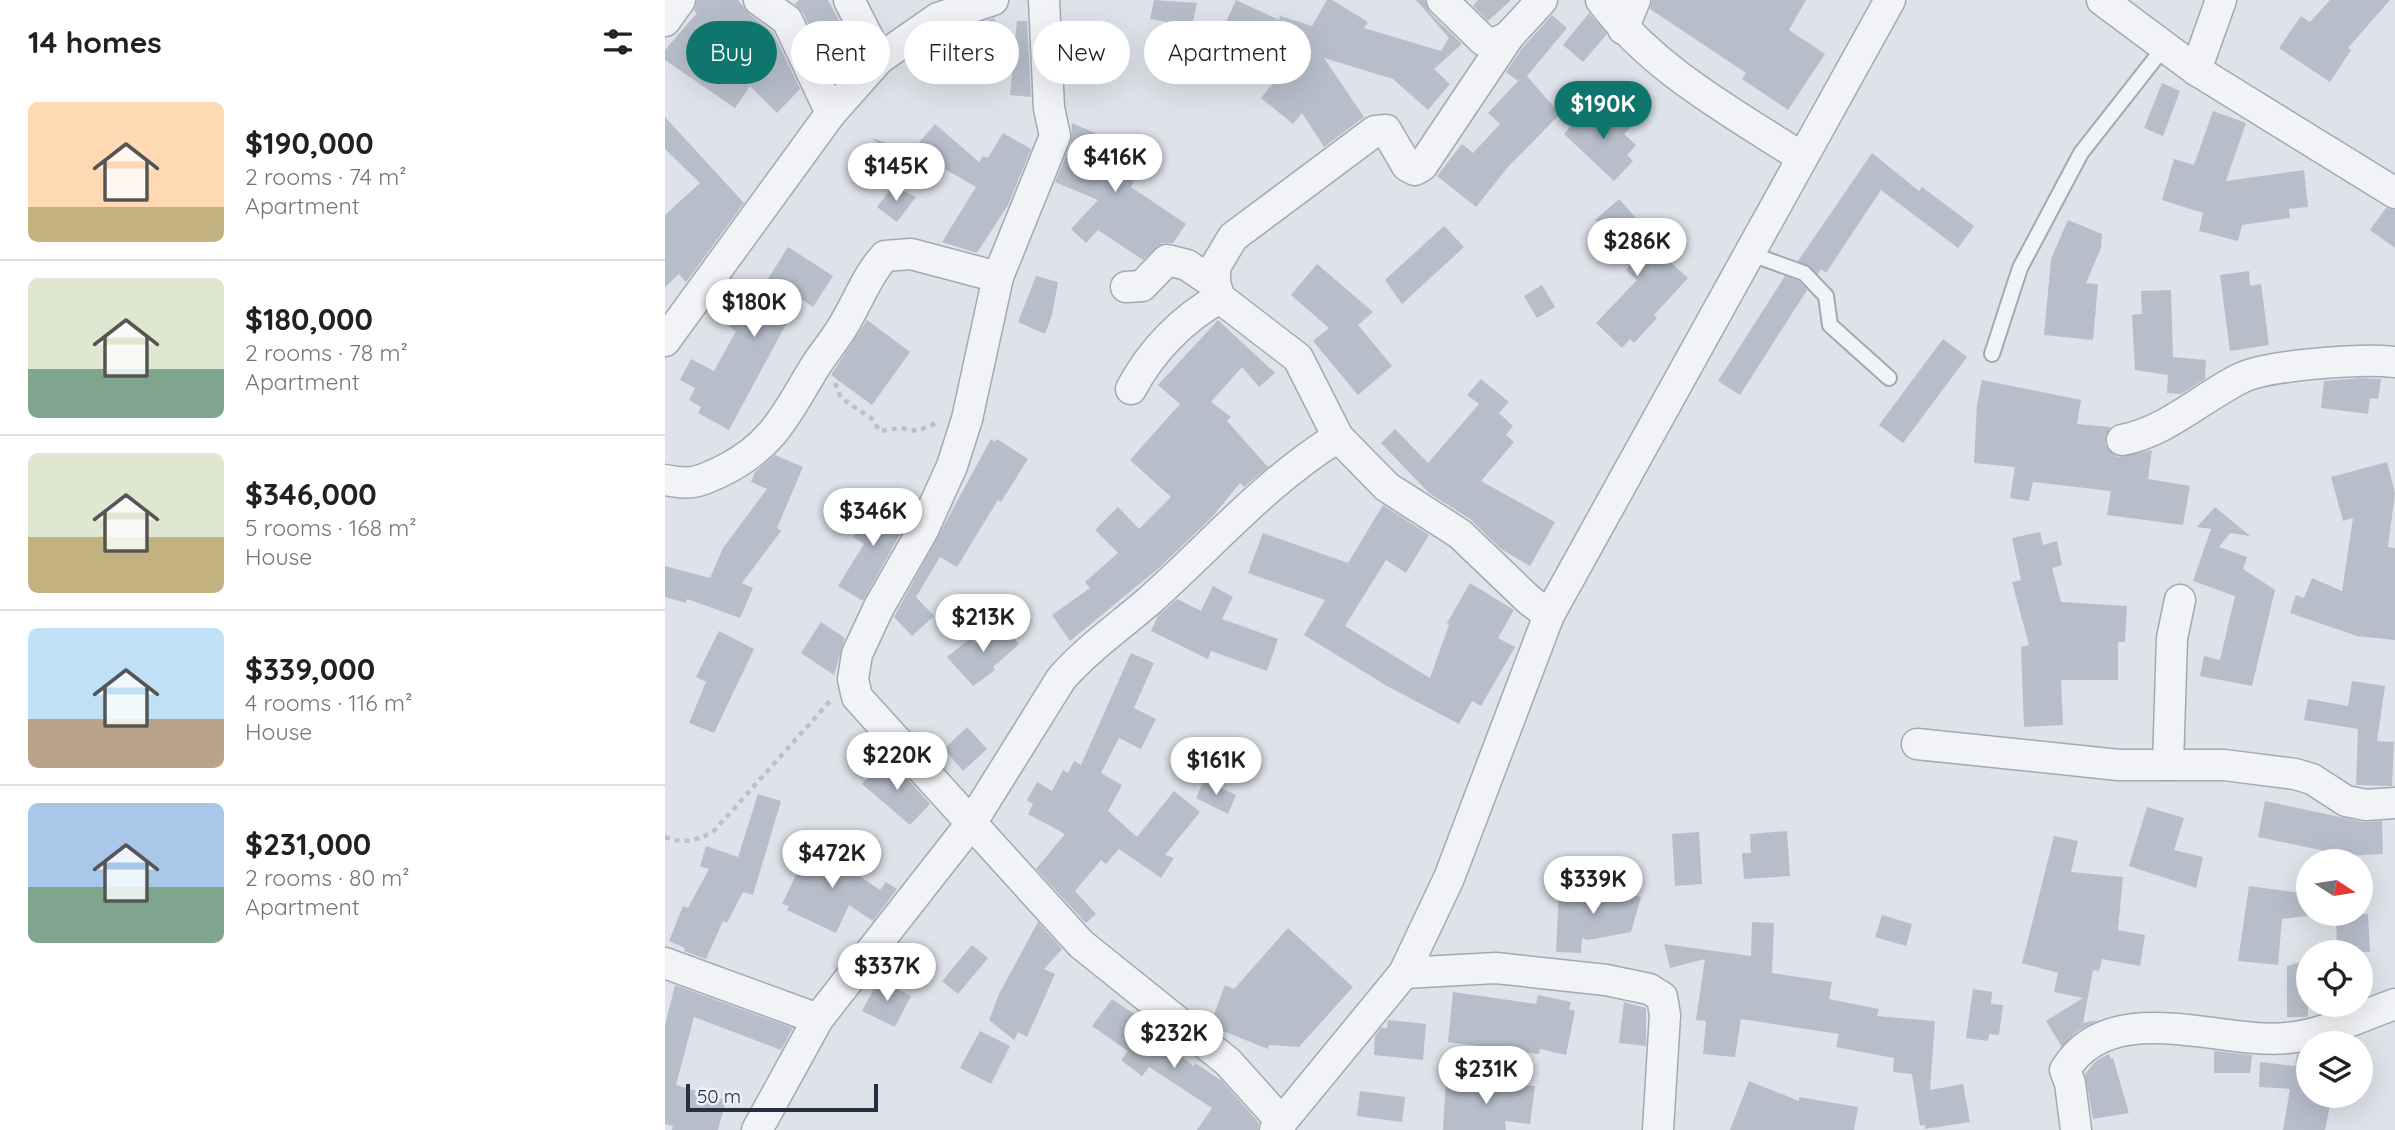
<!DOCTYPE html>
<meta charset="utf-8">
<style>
:root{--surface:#fff;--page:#f6f6f6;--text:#202124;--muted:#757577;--line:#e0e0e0;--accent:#0f766e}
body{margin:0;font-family:Quicksand,sans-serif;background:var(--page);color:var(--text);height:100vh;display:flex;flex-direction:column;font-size:26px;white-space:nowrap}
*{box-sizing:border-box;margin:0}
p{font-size:23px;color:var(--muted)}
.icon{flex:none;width:38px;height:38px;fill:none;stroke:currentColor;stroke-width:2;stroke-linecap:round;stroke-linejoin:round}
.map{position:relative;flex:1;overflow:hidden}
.drawer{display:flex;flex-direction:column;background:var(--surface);width:665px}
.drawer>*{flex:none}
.banner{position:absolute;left:21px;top:21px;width:665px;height:63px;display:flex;gap:14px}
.needle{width:46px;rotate:102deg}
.buttons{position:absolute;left:1631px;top:849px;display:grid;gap:14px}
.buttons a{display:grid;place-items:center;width:77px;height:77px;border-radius:50%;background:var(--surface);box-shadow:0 7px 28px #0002;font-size:35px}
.scale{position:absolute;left:21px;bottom:18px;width:192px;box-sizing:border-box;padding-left:7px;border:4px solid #252f42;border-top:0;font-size:19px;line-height:24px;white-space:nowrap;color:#252f42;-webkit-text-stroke:5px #edf1f7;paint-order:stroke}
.price{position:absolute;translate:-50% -60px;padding:0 16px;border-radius:24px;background:#fff;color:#222;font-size:23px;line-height:46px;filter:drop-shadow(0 2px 4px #0008)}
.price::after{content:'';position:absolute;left:50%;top:42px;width:21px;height:16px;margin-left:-10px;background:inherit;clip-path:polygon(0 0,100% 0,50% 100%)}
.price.selected{background:var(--accent);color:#fff}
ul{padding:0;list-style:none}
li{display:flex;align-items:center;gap:21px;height:175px;padding:0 28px}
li+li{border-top:2px solid var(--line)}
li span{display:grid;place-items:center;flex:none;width:196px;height:140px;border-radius:10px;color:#555}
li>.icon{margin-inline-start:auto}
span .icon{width:84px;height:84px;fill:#fffc;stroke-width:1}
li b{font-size:30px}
h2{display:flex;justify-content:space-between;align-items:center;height:84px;padding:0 28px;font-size:30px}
.pill{padding:0 24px;border-radius:32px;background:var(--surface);box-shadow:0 7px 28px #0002;font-size:24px;line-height:63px}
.pill.selected{background:var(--accent);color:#fff}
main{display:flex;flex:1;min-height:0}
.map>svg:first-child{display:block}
.building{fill:#b7beca}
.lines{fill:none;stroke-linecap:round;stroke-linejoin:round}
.service-casing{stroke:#a3a9b4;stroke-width:18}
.minor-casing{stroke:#a3a9b4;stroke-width:33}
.path{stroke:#bcc0c8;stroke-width:4.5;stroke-dasharray:5 5;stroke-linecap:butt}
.service{stroke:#f1f3f7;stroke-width:14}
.minor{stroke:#f1f3f7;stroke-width:30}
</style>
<main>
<section class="drawer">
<h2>14 homes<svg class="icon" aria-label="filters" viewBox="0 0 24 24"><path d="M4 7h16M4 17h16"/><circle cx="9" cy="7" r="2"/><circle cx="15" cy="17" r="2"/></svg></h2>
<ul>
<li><span style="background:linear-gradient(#ffd9b3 75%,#c2b280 0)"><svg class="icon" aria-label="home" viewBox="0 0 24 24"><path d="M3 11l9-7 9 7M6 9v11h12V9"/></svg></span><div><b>$190,000</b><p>2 rooms · 74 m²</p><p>Apartment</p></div></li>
<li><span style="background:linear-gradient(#dfe7d0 65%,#7fa58c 0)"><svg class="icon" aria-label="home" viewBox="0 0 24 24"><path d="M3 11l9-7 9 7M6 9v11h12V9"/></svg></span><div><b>$180,000</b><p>2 rooms · 78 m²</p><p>Apartment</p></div></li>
<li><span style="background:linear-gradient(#dfe7d0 60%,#c2b280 0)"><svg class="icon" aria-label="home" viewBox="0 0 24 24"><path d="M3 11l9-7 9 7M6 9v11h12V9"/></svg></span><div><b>$346,000</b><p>5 rooms · 168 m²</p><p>House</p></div></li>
<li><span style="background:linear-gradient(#bfe0f5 65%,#b9a48a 0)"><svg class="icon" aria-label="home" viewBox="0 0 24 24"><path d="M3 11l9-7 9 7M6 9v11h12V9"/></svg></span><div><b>$339,000</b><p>4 rooms · 116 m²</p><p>House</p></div></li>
<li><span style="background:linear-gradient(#a9c7e8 60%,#7fa58c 0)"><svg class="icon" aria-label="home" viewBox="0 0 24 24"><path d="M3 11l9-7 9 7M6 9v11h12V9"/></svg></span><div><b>$231,000</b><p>2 rooms · 80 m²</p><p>Apartment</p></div></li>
</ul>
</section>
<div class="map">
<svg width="1730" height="1130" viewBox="0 0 1730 1130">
<rect width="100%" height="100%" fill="#dee2e9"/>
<g class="building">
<path d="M 32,0 L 73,0 L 84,14 L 108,32 L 135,89 L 112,113 L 85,86 L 70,108 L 0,60 L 0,50 L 32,13 L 29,11 Z"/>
<path d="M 134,0 L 163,0 L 178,27 L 167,39 L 187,62 L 168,76 L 138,13 L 130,4 Z"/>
<path d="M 489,0 L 532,3 L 527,27 L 485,19 Z"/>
<path d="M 571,0 L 614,20 L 615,16 L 647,26 L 662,0 L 667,0 L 703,22 L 699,28 L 776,51 L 784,38 L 751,0 L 760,0 L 765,13 L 797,44 L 769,69 L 785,84 L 763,110 L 728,79 L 659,58 L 699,117 L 659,147 L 637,113 L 628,124 L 596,98 L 633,53 L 557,30 Z"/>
<path d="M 813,0 L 846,0 L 823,21 L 808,6 Z"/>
<path d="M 987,0 L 1141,0 L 1124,30 L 1160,54 L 1123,110 L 1077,79 L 1081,73 L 985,9 Z"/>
<path d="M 1665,0 L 1725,0 L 1683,48 L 1686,50 L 1665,82 L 1614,48 L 1636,16 L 1645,22 Z"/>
<path d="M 924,13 L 942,34 L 918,62 L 898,45 Z"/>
<path d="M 887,15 L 902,28 L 862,76 L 895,114 L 843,167 L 811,207 L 772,176 L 797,144 L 808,153 L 835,124 L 823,113 L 853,81 L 841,72 L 858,47 Z"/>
<path d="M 329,18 L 336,32 L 302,48 L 294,30 Z"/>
<path d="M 352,21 L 362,21 L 366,97 L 345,95 Z"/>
<path d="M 398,23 L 422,24 L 423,29 L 436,27 L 439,52 L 399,56 Z"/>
<path d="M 1497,83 L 1515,91 L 1498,136 L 1479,128 Z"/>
<path d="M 925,105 L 941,119 L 948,112 L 965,128 L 959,134 L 971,145 L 962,155 L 968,161 L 949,181 L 899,134 Z"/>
<path d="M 1548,111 L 1581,123 L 1561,181 L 1639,170 L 1643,207 L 1624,209 L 1625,218 L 1577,225 L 1573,241 L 1534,231 L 1538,213 L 1497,200 L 1509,159 L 1529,165 Z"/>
<path d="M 0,117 L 79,203 L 21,282 L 14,274 L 0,287 L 0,215 L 35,183 L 0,149 Z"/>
<path d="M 407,123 L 462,147 L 464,143 L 482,150 L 466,187 L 521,224 L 508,243 L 497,243 L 478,260 L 433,230 L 421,243 L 406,229 L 433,200 L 390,182 L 406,143 Z"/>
<path d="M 270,124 L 314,162 L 318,156 L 323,158 L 338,133 L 366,149 L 343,205 L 312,253 L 277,242 L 311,187 L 276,167 L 260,187 L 207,138 L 246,152 Z"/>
<path d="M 1207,153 L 1254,191 L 1257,187 L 1309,226 L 1293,248 L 1216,190 L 1161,273 L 1156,269 L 1153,274 L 1133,261 Z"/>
<path d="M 228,186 L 251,197 L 232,222 L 212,207 Z"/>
<path d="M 954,199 L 982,230 L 976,236 L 1023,278 L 989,315 L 992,318 L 969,343 L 965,339 L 957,348 L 931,323 L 972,280 L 961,270 L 968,262 L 930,220 Z"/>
<path d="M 1721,208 L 1730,210 L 1730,248 L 1705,230 Z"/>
<path d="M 1403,220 L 1437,234 L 1436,248 L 1421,283 L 1433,284 L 1428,340 L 1379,335 L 1386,259 Z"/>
<path d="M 779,226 L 799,247 L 737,304 L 720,280 Z"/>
<path d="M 123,247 L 168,276 L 148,307 L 135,298 L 64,430 L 33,413 L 36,407 L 24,400 L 30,388 L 15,380 L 26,359 L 49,371 L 71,331 L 64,327 L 77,305 L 84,309 Z"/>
<path d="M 652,264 L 708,312 L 693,325 L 727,366 L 693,395 L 648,341 L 664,328 L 626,295 Z"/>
<path d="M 1584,271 L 1585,286 L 1596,284 L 1604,345 L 1565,351 L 1555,275 Z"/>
<path d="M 371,276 L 393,282 L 387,315 L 380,334 L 353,322 Z"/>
<path d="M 1120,276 L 1134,281 L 1142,290 L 1075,395 L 1053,381 Z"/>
<path d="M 877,285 L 890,307 L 872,318 L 859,296 Z"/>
<path d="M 1506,290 L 1508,357 L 1541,360 L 1540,379 L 1516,394 L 1502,393 L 1503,375 L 1470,370 L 1467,315 L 1477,314 L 1476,291 Z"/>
<path d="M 202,320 L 245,352 L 207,405 L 166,375 Z"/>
<path d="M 553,320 L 610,373 L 594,387 L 577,367 L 546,402 L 566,417 L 562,421 L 603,467 L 579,487 L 575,483 L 548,516 L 495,567 L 405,641 L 387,615 L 425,588 L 420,582 L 453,553 L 430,530 L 453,507 L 474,529 L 506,497 L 465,460 L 515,404 L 493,385 Z"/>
<path d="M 1278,339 L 1302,357 L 1238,443 L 1214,425 Z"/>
<path d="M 1697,378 L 1716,379 L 1713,399 L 1705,398 L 1703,414 L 1656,408 L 1659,381 Z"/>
<path d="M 816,379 L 844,402 L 834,413 L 848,426 L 841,435 L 849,442 L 816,481 L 890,522 L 865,566 L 836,549 L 805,519 L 764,493 L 716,443 L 730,429 L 763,463 L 814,404 L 802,395 Z"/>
<path d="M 1317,380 L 1416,400 L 1412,424 L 1445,427 L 1440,444 L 1452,457 L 1487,450 L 1483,479 L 1525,486 L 1518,525 L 1442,515 L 1446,491 L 1368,482 L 1364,501 L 1345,498 L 1350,467 L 1309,463 L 1312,404 Z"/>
<path d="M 326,439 L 330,442 L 332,439 L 363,459 L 336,502 L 333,500 L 292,567 L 275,557 L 251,597 L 269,616 L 247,636 L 229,617 Z"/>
<path d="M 110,455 L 138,467 L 112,528 L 116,531 L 77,583 L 88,588 L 75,618 L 22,599 L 21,603 L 0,597 L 0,566 L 45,578 L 58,548 L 102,489 L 86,482 L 90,472 Z"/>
<path d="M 1722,462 L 1730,493 L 1723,547 L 1730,548 L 1730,640 L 1692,636 L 1625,613 L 1631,595 L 1639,598 L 1647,578 L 1677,591 L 1688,518 L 1678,521 L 1666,477 Z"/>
<path d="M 215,498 L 244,518 L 198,601 L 173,586 L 199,544 L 188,537 Z"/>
<path d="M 718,505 L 764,535 L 741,573 L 721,560 L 680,626 L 765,678 L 784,625 L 782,623 L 805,583 L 849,610 L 833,638 L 850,647 L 816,706 L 807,701 L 794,724 L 722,686 L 639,635 L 660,600 L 583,573 L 598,533 L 683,563 Z"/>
<path d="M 1550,507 L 1585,536 L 1565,533 L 1554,547 L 1582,557 L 1578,569 L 1610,590 L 1587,686 L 1535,676 L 1539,656 L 1555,660 L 1570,596 L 1528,581 L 1546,529 L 1532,527 Z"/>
<path d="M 1375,532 L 1378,545 L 1392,541 L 1397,565 L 1387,568 L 1396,602 L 1462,606 L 1460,642 L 1453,642 L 1453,680 L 1396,680 L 1398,725 L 1359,727 L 1356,647 L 1364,645 L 1347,582 L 1356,580 L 1347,538 Z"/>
<path d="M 548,586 L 568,597 L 557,619 L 613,639 L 602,671 L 546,651 L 543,659 L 486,631 L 493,616 L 512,599 L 536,611 Z"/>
<path d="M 334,621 L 354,644 L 328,667 L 330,670 L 308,686 L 282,657 L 306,638 L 310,643 Z"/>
<path d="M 156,622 L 180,638 L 169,675 L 136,653 Z"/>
<path d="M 54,631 L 89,649 L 49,733 L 24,723 L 41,682 L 31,677 Z"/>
<path d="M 466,653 L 489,663 L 469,708 L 491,719 L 476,749 L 454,738 L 436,773 L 457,785 L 443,811 L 472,837 L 509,791 L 535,812 L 500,855 L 509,858 L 496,878 L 454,849 L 441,864 L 436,860 L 410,891 L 431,914 L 421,923 L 371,869 L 400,834 L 363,814 L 368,804 L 362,800 L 372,782 L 387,791 L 398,770 L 403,773 L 409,761 L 416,765 Z"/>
<path d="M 1687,681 L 1720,686 L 1712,741 L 1729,742 L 1727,786 L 1691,785 L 1693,729 L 1639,720 L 1643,699 L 1683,706 Z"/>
<path d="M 302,727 L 322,749 L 298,771 L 279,749 Z"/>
<path d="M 223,757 L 265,804 L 245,825 L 197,784 Z"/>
<path d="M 539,780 L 571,795 L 563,814 L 531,798 Z"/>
<path d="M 93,794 L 116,801 L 88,895 L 78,892 L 62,923 L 58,921 L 41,959 L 19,951 L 20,948 L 4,941 L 18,906 L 23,908 L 44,869 L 35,866 L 41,846 L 73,857 Z"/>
<path d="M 1600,801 L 1698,822 L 1717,821 L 1718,854 L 1684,856 L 1593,837 Z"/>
<path d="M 1482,807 L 1519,818 L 1509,850 L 1538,857 L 1531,888 L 1464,866 Z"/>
<path d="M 1122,831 L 1125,876 L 1079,879 L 1077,853 L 1086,853 L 1085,834 Z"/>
<path d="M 1034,832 L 1037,884 L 1010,886 L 1007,834 Z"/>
<path d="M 1389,836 L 1413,841 L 1406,872 L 1458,877 L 1453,930 L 1480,935 L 1475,966 L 1437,959 L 1434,971 L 1428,970 L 1418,1023 L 1433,1020 L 1411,1032 L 1397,1047 L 1381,1021 L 1418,998 L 1389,992 L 1393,973 L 1357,963 Z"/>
<path d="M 149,838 L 167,847 L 163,855 L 215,890 L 221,882 L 232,889 L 208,921 L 184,905 L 171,933 L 122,910 L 124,906 L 117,904 Z"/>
<path d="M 933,886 L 976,897 L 966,932 L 923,940 L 917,938 L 916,953 L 891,952 L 894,890 L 932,891 Z"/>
<path d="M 1584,886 L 1643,894 L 1643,916 L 1617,919 L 1613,965 L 1573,961 Z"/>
<path d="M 1671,914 L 1703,914 L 1705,952 L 1672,952 Z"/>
<path d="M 1217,915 L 1247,924 L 1241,946 L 1210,937 Z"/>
<path d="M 373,922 L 397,949 L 379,969 L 390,974 L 362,1037 L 353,1032 L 349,1040 L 324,1020 L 334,994 Z"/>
<path d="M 1087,922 L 1109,923 L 1107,973 L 1167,982 L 1164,999 L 1214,1009 L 1212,1016 L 1270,1021 L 1265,1090 L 1298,1084 L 1305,1122 L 1260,1129 L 1260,1125 L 1255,1126 L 1247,1074 L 1228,1072 L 1229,1058 L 1171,1047 L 1174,1034 L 1076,1019 L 1070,1057 L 1038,1054 L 1041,1021 L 1031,1020 L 1040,959 L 1005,968 L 999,944 L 1086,956 Z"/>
<path d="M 623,928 L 688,987 L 634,1047 L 604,1045 L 603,1049 L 548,1027 L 545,1025 L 560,985 L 569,989 Z"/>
<path d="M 307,945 L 323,958 L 293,994 L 277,981 Z"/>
<path d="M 1643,960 L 1643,1017 L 1622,1017 L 1622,966 Z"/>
<path d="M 214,979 L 246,996 L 230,1027 L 197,1011 Z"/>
<path d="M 10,985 L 128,1028 L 116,1050 L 29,1017 L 11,1085 L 61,1100 L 53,1130 L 7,1130 L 8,1126 L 0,1124 L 0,1026 Z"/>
<path d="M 1308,989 L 1327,992 L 1326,1004 L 1338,1005 L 1334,1035 L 1324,1034 L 1323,1041 L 1301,1038 Z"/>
<path d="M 788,992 L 871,1004 L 873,995 L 906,1002 L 904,1009 L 910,1011 L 901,1055 L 875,1049 L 874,1054 L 783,1042 Z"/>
<path d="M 447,999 L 475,1018 L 473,1022 L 477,1027 L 529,1066 L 530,1063 L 557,1081 L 594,1123 L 593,1130 L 532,1130 L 547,1108 L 484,1067 L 477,1076 L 456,1060 L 463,1051 L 427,1026 Z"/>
<path d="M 959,1002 L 981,1008 L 981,1046 L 954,1043 Z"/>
<path d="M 723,1020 L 761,1024 L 758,1060 L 709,1055 L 710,1036 L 716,1028 L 722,1028 Z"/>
<path d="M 315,1031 L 345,1046 L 326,1084 L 295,1068 Z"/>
<path d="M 1549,1051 L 1587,1055 L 1585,1073 L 1549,1073 Z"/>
<path d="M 1643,1052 L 1643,1096 L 1667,1096 L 1660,1130 L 1618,1130 L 1625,1089 L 1594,1087 L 1595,1062 L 1630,1066 L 1632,1054 Z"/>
<path d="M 1444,1054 L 1446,1059 L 1448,1058 L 1464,1113 L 1428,1119 L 1420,1074 L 1431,1061 Z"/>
<path d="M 781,1081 L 870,1086 L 865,1124 L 840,1121 L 841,1130 L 778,1130 Z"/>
<path d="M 1084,1081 L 1134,1101 L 1134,1097 L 1193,1107 L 1189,1130 L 1065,1130 Z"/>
<path d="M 695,1091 L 740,1097 L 737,1122 L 692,1116 Z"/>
</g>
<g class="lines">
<g class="service-casing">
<g id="service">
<path d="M 1083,253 L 1139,273 L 1161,296 L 1165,325 L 1224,378"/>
<path d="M 1327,354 L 1355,268 L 1416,153 L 1500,46"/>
</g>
</g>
<g class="minor-casing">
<g id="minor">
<path d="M 94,0 L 122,20 L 166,113"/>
<path d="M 184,0 L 214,59"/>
<path d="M 379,0 L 384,108 L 390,136 L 333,277 L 302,419 L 287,466 L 258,530 L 214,607 L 192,654 L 188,679 L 192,697 L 416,944 L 563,1062 L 616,1121"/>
<path d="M 777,0 L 819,41 L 831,43 L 844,36 L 877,0"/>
<path d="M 936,0 C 987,69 1065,111 1136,157"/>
<path d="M 1437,0 L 1531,70 L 1730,193"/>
<path d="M 0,21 L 15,0"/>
<path d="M 958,29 L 970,0"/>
<path d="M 844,36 L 757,166 L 750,170 L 742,166 L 721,130 L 710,131 L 568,237 L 550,267 L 550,284 L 555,298 L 633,358 L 673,437 L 722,487 L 795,534 L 864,600 L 884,615"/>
<path d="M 1531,70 L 1556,0"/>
<path d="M 461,287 L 477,286 L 502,260 L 522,265 L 550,284"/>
<path d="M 0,341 L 166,113 L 214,59 L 273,18 L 328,0"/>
<path d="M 466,389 C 486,351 518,318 555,298"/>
<path d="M 1457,440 C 1501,432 1536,398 1576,378 C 1602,365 1699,358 1730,362"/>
<path d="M 0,480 C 27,486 37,481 61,469 C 111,443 123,410 151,365 C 161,350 173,336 181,321 C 194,299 203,274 220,256 L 246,254 L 333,277"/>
<path d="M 1252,744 L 1454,765 L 1559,765 L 1630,774 L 1647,779 L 1681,801 L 1701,805 L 1730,803"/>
<path d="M 1503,765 L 1507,638 L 1515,600"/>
<path d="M 0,963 L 153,1019"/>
<path d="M 739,973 L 831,968 L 941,980 L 984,989 L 997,997 L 1000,1015 L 993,1130"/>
<path d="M 92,1130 L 153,1019 L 305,825 L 396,679 C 422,649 454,627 484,601 C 548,544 599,483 673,437"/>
<path d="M 610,1130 L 739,973 L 784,878 L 884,615 L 1225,0"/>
<path d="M 1411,1130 L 1405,1083 L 1400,1070 C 1445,995 1556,1045 1622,1038 C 1658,1035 1696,1016 1730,1004"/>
</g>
</g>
<g class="path">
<path d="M 170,383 L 176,398 L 207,419 L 215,431 L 235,428 L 252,431 L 274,422"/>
<path d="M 0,837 C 19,844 30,841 48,832 L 165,701"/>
</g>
<use href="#service" class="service"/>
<use href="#minor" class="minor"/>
</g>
</svg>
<div class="buttons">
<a><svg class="needle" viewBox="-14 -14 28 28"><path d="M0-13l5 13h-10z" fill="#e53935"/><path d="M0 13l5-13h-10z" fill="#757577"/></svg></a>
<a><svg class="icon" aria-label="locate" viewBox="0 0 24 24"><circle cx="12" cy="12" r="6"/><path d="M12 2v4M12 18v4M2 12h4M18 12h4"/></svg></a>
<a><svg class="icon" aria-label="layers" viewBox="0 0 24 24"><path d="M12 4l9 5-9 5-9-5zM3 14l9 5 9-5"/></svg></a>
</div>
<div class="scale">50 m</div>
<b class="price selected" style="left:938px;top:141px">$190K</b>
<b class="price" style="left:450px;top:194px">$416K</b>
<b class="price" style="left:231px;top:203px">$145K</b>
<b class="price" style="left:972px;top:278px">$286K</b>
<b class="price" style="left:89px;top:339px">$180K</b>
<b class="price" style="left:208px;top:548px">$346K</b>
<b class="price" style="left:318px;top:654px">$213K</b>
<b class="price" style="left:232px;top:792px">$220K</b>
<b class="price" style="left:551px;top:797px">$161K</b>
<b class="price" style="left:167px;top:890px">$472K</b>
<b class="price" style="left:928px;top:916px">$339K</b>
<b class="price" style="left:222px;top:1003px">$337K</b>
<b class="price" style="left:509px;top:1070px">$232K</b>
<b class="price" style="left:821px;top:1106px">$231K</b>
<div class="banner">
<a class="pill selected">Buy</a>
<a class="pill">Rent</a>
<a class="pill">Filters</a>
<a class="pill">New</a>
<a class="pill">Apartment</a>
</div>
</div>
</main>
